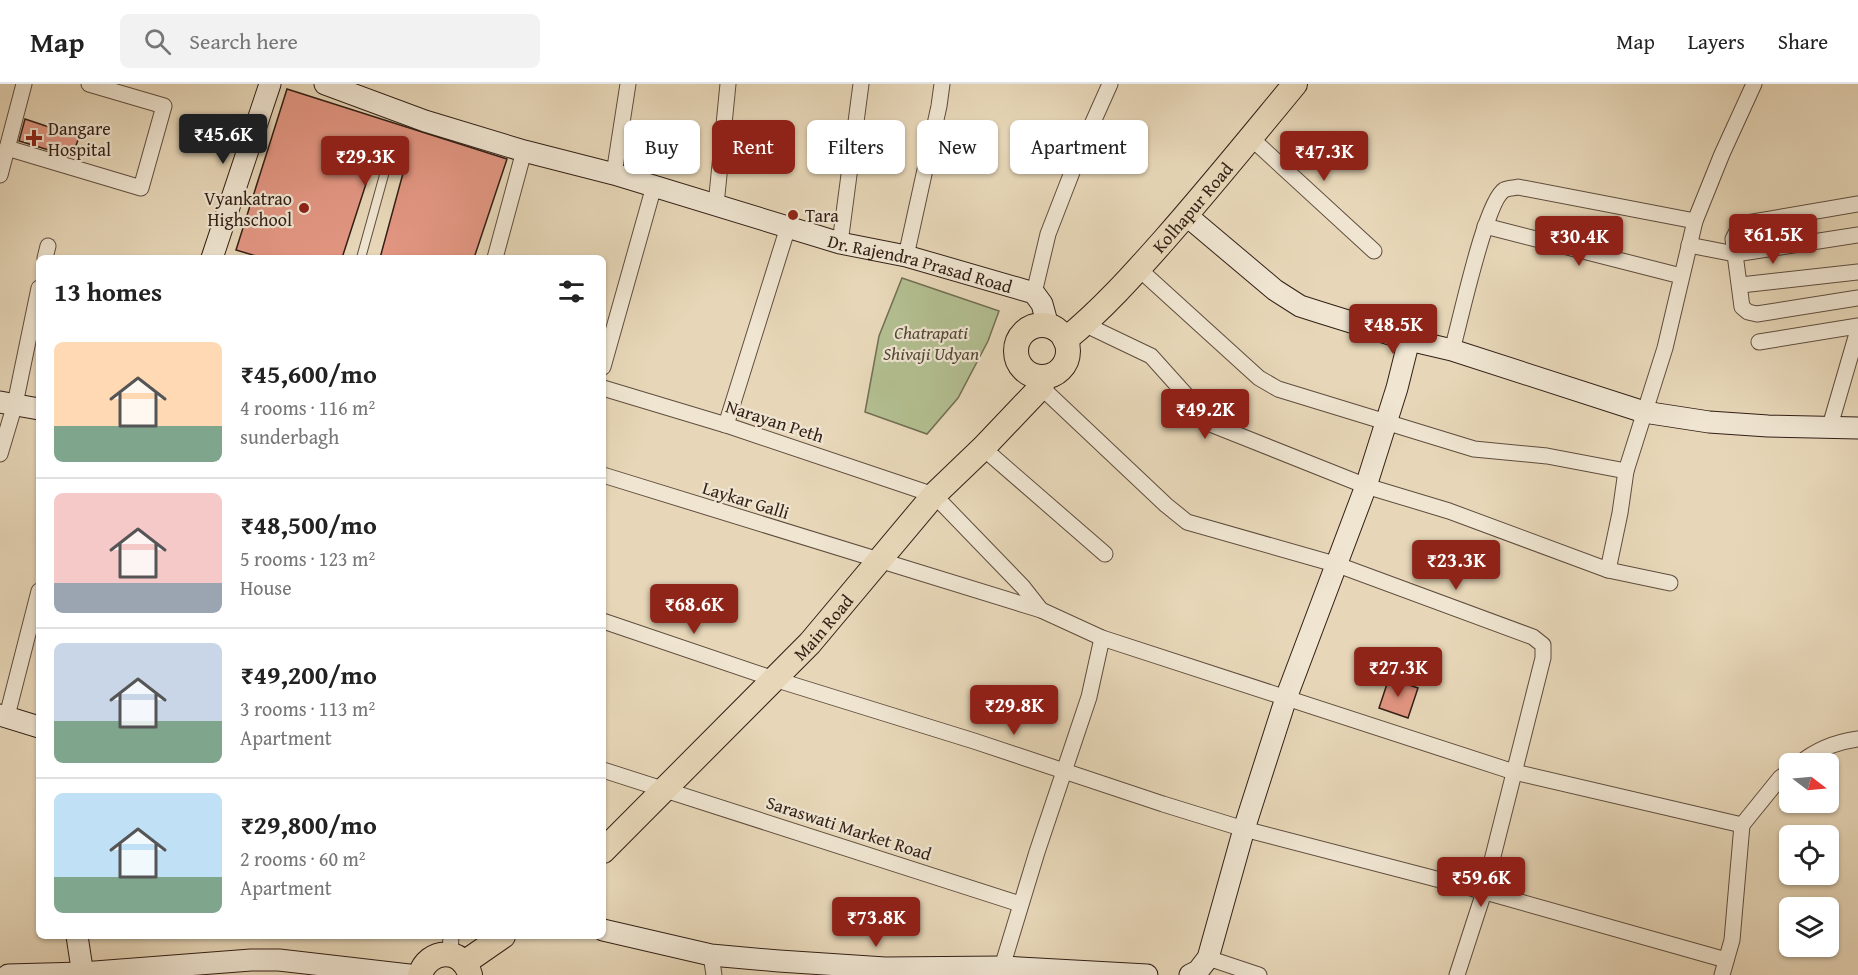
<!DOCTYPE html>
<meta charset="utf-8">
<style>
:root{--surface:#fff;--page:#f2f2f2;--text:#222;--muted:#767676;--line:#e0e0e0;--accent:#8f2418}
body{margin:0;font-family:"Gentium Book Plus",serif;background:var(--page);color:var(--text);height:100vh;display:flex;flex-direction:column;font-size:22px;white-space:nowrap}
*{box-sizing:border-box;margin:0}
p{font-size:20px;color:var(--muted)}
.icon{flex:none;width:33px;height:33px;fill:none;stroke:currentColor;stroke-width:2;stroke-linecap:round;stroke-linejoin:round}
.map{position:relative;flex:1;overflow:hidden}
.details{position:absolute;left:36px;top:171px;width:570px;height:684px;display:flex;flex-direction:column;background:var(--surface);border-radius:9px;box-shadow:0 2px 4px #0004}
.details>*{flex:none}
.hud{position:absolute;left:624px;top:36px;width:570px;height:54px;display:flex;gap:12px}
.needle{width:39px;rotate:106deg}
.fabs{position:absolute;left:1779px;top:669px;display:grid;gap:12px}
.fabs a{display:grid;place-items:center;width:60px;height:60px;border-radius:9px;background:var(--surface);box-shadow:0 2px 4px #0004;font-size:30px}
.price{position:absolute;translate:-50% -51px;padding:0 14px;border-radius:6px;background:var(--accent);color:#fff;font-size:20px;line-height:39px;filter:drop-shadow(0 2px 3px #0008)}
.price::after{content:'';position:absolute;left:50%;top:36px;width:18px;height:14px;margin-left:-9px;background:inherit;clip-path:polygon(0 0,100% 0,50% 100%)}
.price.selected{background:#222;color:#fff}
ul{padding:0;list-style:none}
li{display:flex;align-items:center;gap:18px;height:150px;padding:0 18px}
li+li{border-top:2px solid var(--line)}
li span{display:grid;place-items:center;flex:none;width:168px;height:120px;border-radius:9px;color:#555}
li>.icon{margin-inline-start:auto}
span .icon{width:72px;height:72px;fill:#fffc;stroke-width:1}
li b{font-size:26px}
h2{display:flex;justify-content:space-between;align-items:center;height:72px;padding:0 18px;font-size:26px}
.tag{padding:0 21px;border-radius:9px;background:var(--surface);box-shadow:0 2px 4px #0004;font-size:21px;line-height:54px}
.tag.selected{background:var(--accent);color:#fff}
header{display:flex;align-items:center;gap:36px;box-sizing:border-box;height:84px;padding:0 30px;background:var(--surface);border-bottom:2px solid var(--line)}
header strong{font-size:28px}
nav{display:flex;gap:33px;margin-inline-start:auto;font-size:21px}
.search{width:420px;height:54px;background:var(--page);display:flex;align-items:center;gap:15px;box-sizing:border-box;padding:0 21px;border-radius:9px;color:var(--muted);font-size:22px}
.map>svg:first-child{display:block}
.green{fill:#b3bf91;stroke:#726f54;stroke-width:1.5}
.building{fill:#e29682;stroke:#321f16;stroke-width:1.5}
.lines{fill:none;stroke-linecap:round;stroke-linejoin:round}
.lane-casing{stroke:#5f4d3e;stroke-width:10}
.street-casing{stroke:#5f4d3e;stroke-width:17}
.secondary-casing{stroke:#321f16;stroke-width:23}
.primary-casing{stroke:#321f16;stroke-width:26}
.lane{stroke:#efe5d1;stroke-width:8}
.street{stroke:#efe5d1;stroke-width:15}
.secondary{stroke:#efe5d1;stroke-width:21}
.primary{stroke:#e7d7b8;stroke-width:24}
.poi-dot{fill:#8f2418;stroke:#efe5d1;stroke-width:2}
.labels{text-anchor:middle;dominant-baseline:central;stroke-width:4.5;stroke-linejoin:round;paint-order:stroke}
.poi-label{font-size:18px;fill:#321f16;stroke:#efe5d1;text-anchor:start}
.street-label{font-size:18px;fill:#321f16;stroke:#efe5d1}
.park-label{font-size:18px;font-style:italic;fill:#524735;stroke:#efe5d1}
</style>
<header>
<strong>Map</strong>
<div class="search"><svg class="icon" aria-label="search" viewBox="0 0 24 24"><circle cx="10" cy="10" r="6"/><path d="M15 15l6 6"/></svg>Search here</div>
<nav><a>Map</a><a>Layers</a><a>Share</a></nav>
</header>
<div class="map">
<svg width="1858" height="891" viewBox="0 0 1858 891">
<rect width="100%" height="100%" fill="#e7d7b8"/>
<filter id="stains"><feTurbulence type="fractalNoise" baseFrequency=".00333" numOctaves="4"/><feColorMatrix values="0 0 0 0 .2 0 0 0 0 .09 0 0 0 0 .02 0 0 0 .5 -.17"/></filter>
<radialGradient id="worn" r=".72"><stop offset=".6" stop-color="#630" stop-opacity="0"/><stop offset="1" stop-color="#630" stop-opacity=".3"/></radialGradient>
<path class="green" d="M 902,194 L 999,227 L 988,257 L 958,314 L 927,350 L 865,328 L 879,252 Z"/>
<g class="building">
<path d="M 287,5 L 507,75 L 474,174 L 380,174 L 405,82 L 375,72 L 342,174 L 263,174 L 236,166 Z"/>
<path d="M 25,35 L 79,53 L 72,73 L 19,57 Z"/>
<path d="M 1389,594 L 1418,604 L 1408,634 L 1379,624 Z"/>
</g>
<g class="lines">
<g class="lane-casing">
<path id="lane" d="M 361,174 L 384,91"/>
</g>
<g class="street-casing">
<g id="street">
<path d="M 1251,54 L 1374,167"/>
<path d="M 7,64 L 141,104 L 164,22 L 89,0"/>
<path d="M 614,90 L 628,0"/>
<path d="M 0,91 L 24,0"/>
<path d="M 1858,120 L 1747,139 L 1738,145 L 1733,155 L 1742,223 L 1748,228 L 1757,230 L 1858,214"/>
<path d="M 716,121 L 728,0"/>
<path d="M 1485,142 L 1681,192"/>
<path d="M 840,159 L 861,0"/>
<path d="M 1689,161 L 1735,170 L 1858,151"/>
<path d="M 906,172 L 939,22 L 942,0"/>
<path d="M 45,174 L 48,162"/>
<path d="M 495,174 L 524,67"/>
<path d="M 1139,185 L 1259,294 L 1278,305 L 1474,365 L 1547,372 L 1626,387"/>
<path d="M 1741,201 L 1858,188"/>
<path d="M 1034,209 L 1048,150 L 1081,65 L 1110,0"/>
<path d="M 1084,240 L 1151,272 L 1213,341 L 1366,402 L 1449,427 L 1608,486 L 1620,429 L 1626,387 L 1665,264 L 1695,137 L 1722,70 L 1754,0"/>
<path d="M 1759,258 L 1858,242"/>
<path d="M 1452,266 C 1460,239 1485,118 1504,106 C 1508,104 1515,104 1518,103 L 1695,137"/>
<path d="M 603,283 L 654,102"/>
<path d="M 1041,303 L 1166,421 L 1187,438 L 1338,481 L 1533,553 L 1543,561 L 1543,574 L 1484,808 L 1457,891"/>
<path d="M 603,304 L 726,341 L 934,411 L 1023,503 L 1041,526"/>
<path d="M 726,341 L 788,143"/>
<path d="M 1830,342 L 1858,246"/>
<path d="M 983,364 L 1105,470"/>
<path d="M 0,370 L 15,320 L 39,204"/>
<path d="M 603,391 L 1041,526 L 1102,554 L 1514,688 L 1742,741 L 1780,694 L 1790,687"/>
<path d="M 1608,486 L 1670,499"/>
<path d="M 603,537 L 774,595 L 974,657 L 1163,720 L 1244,745 L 1471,804 L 1726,876"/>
<path d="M 7,632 L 39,507"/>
<path d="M 1799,680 C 1817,665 1836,658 1858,655"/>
<path d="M 603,686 L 1020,820"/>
<path d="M 450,870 L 451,852"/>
<path d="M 711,871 L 714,891"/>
<path d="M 1208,874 L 1259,891"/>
<path d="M 1002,883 L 1037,768 L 1089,613 L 1102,554"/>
<path d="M 1722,891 L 1732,856 L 1742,741"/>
</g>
</g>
<g class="secondary-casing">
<g id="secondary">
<path id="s1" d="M 325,0 L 425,37 L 524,67 L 614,90 L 840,159 L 906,172 L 1034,209 L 1042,220 L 1048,242"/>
<path d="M 1186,131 L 1275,206 L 1300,222 L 1322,229 L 1409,256 L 1452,266 L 1644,328 L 1709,338 L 1768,342 L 1858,344"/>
<path d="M 212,174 L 270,0"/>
<path d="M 0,318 L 39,325"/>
<path d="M 0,631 L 39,643"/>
<path d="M 603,846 L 711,871 L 779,877 L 885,884 L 1002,883 L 1147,891"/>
<path d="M 77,852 L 83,891"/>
<path d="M 8,891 L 82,889 L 251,876 L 279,876 L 409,891"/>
<path d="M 1190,891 L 1198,887 L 1208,874 L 1244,745 L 1286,614 L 1366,402 L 1397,304 L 1409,256"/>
</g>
</g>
<g class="primary-casing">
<g id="primary">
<circle cx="1042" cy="267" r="26"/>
<path id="s2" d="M 1065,256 C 1102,226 1134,190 1165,155 C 1210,104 1252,52 1295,0"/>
<path id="s3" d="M 603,767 L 810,559 L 934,411 L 983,364 L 1041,303 L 1045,293"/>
<path d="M 464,879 L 503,852"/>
<path d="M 420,891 C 428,864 463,863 470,891"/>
</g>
</g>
<use href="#lane" class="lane"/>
<use href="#street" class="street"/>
<use href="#secondary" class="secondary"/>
<use href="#primary" class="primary"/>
</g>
<g class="poi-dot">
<path d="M31 45h6v6h6v6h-6v6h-6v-6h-6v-6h6z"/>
<circle cx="304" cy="124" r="6"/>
<circle cx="793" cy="131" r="6"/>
</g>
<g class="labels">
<g class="poi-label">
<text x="48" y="44">Dangare<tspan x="48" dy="21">Hospital</tspan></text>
<text x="292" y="114" text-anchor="end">Vyankatrao<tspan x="292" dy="21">Highschool</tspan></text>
<text x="805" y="131">Tara</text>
</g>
<g class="street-label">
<text stroke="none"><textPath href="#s2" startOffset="184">Kolhapur Road</textPath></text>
<text stroke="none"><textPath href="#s1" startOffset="622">Dr. Rajendra Prasad Road</textPath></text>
<text transform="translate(775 337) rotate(18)">Narayan Peth</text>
<text transform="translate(746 416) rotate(17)">Laykar Galli</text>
<text stroke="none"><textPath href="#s3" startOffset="314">Main Road</textPath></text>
<text transform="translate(849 744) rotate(18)">Saraswati Market Road</text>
</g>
<g class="park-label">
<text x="931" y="248">Chatrapati<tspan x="931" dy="21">Shivaji Udyan</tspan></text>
</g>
</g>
<rect width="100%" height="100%" filter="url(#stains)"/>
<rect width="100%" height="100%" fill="url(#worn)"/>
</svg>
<div class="fabs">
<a><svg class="needle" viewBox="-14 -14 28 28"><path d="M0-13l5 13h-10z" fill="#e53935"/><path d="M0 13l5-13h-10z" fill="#767676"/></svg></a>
<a><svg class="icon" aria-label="locate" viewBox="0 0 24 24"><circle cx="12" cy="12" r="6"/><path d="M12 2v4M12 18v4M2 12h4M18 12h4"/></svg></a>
<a><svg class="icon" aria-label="layers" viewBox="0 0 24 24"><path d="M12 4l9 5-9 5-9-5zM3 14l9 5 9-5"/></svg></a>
</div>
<b class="price selected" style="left:223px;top:81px">₹45.6K</b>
<b class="price" style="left:1324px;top:98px">₹47.3K</b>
<b class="price" style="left:365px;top:103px">₹29.3K</b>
<b class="price" style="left:1773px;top:181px">₹61.5K</b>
<b class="price" style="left:1579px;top:183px">₹30.4K</b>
<b class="price" style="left:1393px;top:271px">₹48.5K</b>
<b class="price" style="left:1205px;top:356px">₹49.2K</b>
<b class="price" style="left:1456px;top:507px">₹23.3K</b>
<b class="price" style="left:694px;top:551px">₹68.6K</b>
<b class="price" style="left:1398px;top:614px">₹27.3K</b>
<b class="price" style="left:1014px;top:652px">₹29.8K</b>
<b class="price" style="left:1481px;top:824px">₹59.6K</b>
<b class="price" style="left:876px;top:864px">₹73.8K</b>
<div class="hud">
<a class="tag">Buy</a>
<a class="tag selected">Rent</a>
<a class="tag">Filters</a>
<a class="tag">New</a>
<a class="tag">Apartment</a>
</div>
<section class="details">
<h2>13 homes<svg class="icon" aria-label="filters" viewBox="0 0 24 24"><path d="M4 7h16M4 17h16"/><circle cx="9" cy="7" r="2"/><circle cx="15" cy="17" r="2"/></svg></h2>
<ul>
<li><span style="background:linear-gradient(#ffd9b3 70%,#7fa58c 0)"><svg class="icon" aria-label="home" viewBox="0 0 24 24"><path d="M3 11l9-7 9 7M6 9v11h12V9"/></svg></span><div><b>₹45,600/mo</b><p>4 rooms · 116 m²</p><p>sunderbagh</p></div></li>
<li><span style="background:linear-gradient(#f6c9c9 75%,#9aa5b1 0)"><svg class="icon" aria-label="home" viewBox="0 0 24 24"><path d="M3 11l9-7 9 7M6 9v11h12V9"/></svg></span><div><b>₹48,500/mo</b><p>5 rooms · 123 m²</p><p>House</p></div></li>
<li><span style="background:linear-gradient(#c9d6e8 65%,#7fa58c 0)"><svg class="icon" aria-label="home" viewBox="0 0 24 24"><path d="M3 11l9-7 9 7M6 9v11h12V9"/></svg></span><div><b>₹49,200/mo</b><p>3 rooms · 113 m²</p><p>Apartment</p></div></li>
<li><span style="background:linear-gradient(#bfe0f5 70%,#7fa58c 0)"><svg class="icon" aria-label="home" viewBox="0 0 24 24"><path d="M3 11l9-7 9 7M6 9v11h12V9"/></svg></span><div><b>₹29,800/mo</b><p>2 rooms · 60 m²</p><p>Apartment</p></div></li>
</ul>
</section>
</div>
